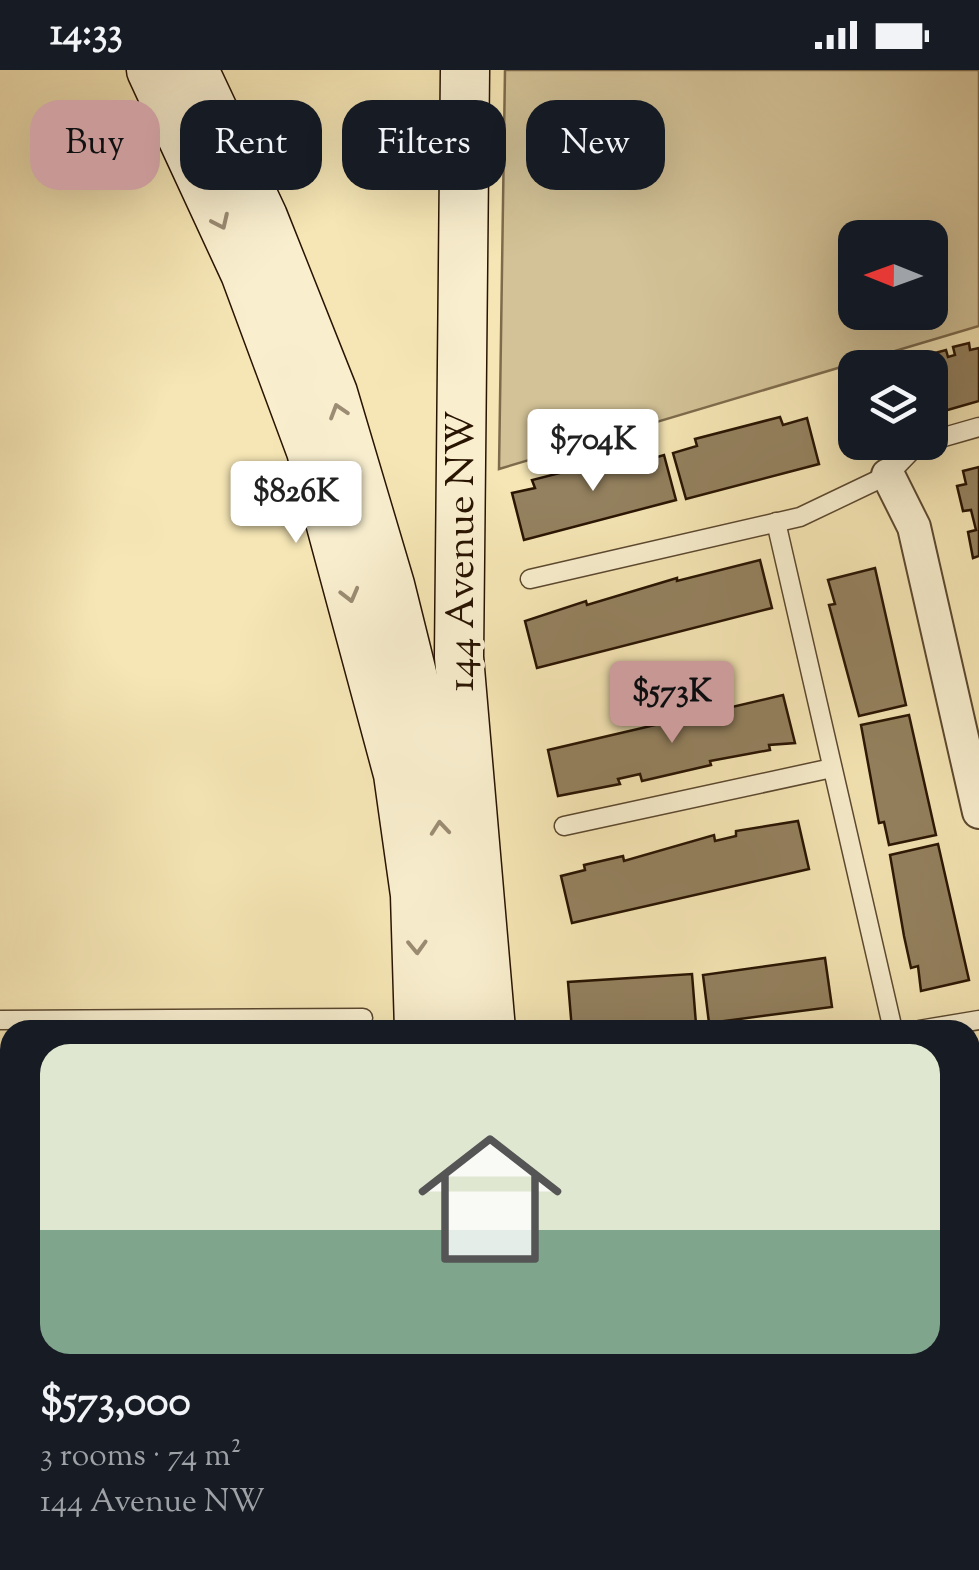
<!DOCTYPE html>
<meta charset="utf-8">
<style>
:root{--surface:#171b24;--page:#242831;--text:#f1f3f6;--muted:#9ea1a6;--line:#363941;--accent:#c59692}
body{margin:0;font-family:"Sorts Mill Goudy",serif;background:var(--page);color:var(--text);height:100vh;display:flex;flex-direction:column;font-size:38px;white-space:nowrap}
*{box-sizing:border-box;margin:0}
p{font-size:32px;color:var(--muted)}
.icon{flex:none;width:55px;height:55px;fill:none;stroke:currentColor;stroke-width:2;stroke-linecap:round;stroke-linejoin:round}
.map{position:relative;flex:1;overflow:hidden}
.sheet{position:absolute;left:0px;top:950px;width:980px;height:550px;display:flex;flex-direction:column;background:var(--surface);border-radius:30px 30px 0 0;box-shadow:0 10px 40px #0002}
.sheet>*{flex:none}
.guide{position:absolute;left:30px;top:30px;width:920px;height:90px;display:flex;gap:20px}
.needle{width:65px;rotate:271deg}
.tools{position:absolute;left:838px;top:150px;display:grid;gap:20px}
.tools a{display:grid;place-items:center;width:110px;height:110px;border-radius:20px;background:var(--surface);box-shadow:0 10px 40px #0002;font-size:50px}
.price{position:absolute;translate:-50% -85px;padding:0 22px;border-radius:10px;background:#fff;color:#222;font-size:32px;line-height:65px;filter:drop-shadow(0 2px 5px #0008)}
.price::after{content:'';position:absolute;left:50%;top:60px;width:30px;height:22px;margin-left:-15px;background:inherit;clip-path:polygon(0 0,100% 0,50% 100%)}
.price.on{background:var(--accent);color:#111}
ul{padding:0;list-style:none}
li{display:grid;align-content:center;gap:20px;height:530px;padding:0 40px}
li+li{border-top:2px solid var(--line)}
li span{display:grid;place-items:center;height:310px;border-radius:30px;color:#555}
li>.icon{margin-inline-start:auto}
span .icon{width:180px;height:180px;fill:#fffc;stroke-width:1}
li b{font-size:42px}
.pill{padding:0 35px;border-radius:30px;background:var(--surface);box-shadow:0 10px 40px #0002;font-size:35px;line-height:90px}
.pill.on{background:var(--accent);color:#111}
.status{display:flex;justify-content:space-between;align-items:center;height:70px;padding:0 50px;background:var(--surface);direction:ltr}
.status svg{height:28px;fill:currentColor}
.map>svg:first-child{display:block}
.green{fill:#d3c297;stroke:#7e6b4c;stroke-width:2.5;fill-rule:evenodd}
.building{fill:#94815f;stroke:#291402;stroke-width:2.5}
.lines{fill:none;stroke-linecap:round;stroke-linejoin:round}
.service-casing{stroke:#5c482f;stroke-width:21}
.minor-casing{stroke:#5c482f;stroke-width:36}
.tertiary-casing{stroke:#5c482f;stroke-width:44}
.secondary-casing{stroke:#291402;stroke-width:51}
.path{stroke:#291402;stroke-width:5;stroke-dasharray:2.5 5;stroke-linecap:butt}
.service{stroke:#f9efcf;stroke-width:18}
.minor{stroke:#f9efcf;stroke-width:32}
.tertiary{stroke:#f9efcf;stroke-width:40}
.secondary{stroke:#f9efcf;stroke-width:48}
.oneway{stroke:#9b8c73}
.labels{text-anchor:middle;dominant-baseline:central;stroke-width:9;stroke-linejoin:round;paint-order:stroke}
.street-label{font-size:40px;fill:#291402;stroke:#f9efcf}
</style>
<div class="status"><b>14:33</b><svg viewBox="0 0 49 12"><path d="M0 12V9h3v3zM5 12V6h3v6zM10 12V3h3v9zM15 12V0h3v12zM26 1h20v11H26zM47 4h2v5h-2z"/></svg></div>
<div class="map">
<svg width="979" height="1500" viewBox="0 0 979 1500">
<rect width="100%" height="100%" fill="#f6e6b5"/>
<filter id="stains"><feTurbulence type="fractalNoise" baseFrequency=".002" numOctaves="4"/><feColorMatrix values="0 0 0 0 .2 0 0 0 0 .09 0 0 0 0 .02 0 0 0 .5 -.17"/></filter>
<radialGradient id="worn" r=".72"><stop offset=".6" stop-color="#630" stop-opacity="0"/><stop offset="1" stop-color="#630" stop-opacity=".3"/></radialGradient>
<path class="green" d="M 505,0 L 979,0 L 979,256 L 499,399 ZM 855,168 L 930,168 L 930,242 L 855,242 Z"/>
<g class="building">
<path d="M 969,273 L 970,280 L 979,278 L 979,331 L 930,345 L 930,298 L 910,298 L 922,294 L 920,287 L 946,280 L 948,287 L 955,285 L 953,277 Z"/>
<path d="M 780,347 L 783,355 L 807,348 L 819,394 L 686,429 L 673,383 L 697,376 L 695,369 Z"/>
<path d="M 638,383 L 640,392 L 664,385 L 676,430 L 524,470 L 512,423 L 535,418 L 532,410 Z"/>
<path d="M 979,397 L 979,486 L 973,488 L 968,462 L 976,460 L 971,440 L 963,441 L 957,416 L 966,414 L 963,401 Z"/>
<path d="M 760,490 L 772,538 L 537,598 L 525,551 L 586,531 L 587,535 L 677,508 L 677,511 Z"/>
<path d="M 875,498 L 906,635 L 859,646 L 829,535 L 835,534 L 828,510 Z"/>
<path d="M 783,625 L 795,673 L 769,675 L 770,680 L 710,691 L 711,695 L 642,711 L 640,704 L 618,709 L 620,714 L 558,726 L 548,680 Z"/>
<path d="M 909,645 L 936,765 L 889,775 L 884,752 L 879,753 L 861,655 Z"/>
<path d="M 798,751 L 809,799 L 572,853 L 561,806 L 585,800 L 584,795 L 623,786 L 624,791 L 714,765 L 715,771 L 736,766 L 736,761 Z"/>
<path d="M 938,774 L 969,910 L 921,921 L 918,896 L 911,898 L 904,866 L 890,785 Z"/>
<path d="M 825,888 L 832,937 L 709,953 L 703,905 Z"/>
<path d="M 692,904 L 696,954 L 670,953 L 671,958 L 649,960 L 572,960 L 568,912 Z"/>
<path d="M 970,1414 L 979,1485 L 970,1486 Z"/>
<path d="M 651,1490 L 690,1490 L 696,1500 L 657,1500 Z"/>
<path d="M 702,1490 L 739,1490 L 742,1500 L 705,1499 Z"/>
<path d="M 754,1490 L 781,1490 L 783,1499 L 756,1500 Z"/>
<path d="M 786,1490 L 815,1490 L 817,1500 L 787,1497 Z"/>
<path d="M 819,1490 L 849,1490 L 851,1500 L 821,1500 Z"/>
<path d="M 852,1490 L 882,1490 L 884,1500 L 853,1499 Z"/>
</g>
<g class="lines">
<g class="service-casing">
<g id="service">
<path d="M 930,371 L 979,357"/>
<path d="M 776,452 L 893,960"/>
<path d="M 530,509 L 800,447 L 888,405 L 916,376 L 927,372"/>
<path d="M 564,756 L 832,698"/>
<path d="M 0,950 L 363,948"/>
<path d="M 919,960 L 979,950"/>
<path d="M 970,1342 L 979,1340"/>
<path d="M 0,1380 L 10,1380"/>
<path d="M 603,1490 L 616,1500"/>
<path d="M 243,1500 L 253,1490"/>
</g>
</g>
<g class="minor-casing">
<path id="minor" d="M 888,405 L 914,457 L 979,742"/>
</g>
<g class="tertiary-casing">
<g id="tertiary">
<path d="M 970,1091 L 979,1089"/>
<path d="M 970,1133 L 979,1132"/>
<path d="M 0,1171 L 10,1175"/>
</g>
</g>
<g class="secondary-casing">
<g id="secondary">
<path d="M 151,0 L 245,203 L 311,381 L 398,704 L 415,825 L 419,960"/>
<path d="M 194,0 L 263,147 L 333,323 L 390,515 L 433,688 L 458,960"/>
<path d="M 465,0 L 459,587 L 491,960"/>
<path d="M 495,1500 L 495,1490"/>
</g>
</g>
<path class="path" d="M 540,1500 L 540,1490"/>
<use href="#service" class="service"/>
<use href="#minor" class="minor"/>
<use href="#tertiary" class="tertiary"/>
<use href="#secondary" class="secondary"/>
</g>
<defs><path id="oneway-chevron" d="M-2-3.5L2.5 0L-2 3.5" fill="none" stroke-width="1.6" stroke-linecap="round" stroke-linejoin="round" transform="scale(2.5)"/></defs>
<g class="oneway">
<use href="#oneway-chevron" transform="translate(221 152) rotate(65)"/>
<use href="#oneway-chevron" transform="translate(338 341) rotate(-107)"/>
<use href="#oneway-chevron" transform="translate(350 525) rotate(75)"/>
<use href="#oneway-chevron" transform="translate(440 758) rotate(-95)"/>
<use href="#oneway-chevron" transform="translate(417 877) rotate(88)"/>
</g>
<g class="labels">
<g class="street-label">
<text transform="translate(463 481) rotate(-90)">144 Avenue NW</text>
</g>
</g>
<rect width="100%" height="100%" filter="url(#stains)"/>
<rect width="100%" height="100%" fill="url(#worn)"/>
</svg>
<div class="tools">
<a><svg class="needle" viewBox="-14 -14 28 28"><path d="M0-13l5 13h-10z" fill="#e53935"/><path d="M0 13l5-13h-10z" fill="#9ea1a6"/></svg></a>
<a><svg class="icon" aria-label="layers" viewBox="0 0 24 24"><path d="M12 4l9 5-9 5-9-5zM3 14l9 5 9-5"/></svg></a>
</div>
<b class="price" style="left:593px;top:424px">$704K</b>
<b class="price" style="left:296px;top:476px">$826K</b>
<b class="price on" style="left:672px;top:676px">$573K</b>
<div class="guide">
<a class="pill on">Buy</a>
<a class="pill">Rent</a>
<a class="pill">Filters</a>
<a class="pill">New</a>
</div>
<section class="sheet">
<ul>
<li><span style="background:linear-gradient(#dfe7d0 60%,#7fa58c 0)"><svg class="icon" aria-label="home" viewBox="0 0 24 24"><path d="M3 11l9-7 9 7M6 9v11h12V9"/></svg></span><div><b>$573,000</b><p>3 rooms · 74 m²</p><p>144 Avenue NW</p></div></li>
</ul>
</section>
</div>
